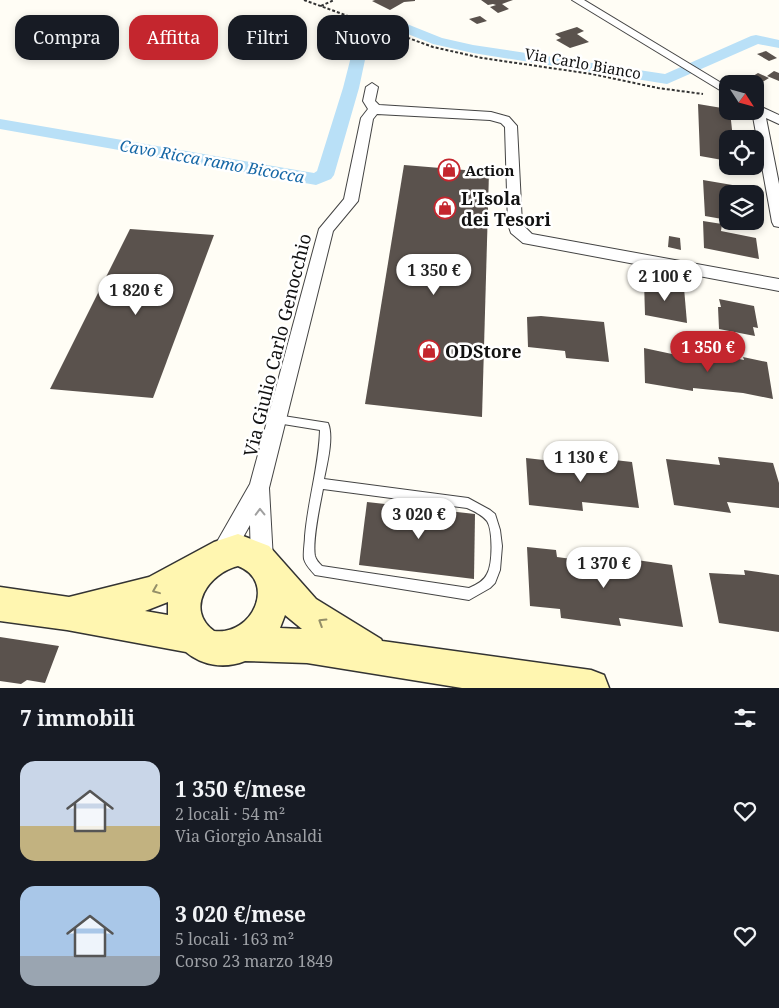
<!DOCTYPE html>
<html lang="it">
<meta charset="utf-8">
<style>
:root{--surface:#171b24;--page:#242831;--text:#f1f3f6;--muted:#9ea1a6;--accent:#c4262e}
body{margin:0;font-family:"Noto Serif",serif;background:var(--page);color:var(--text);height:100vh;display:flex;flex-direction:column;font-size:19px;white-space:nowrap}
*{box-sizing:border-box;margin:0}
p{font-size:16px;color:var(--muted)}
.icon{flex:none;width:28px;height:28px;fill:none;stroke:currentColor;stroke-width:2;stroke-linecap:round;stroke-linejoin:round}
.map{position:relative;height:688px;overflow:hidden}
.sheet{display:flex;flex-direction:column;background:var(--surface);flex:1}
.sheet>*{flex:none}
.top-card{position:absolute;left:15px;top:15px;width:500px;height:45px;display:flex;gap:10px}
.needle{width:32px;rotate:126deg}
.buttons{position:absolute;left:719px;top:75px;display:grid;gap:10px}
.buttons a{display:grid;place-items:center;width:45px;height:45px;border-radius:10px;background:var(--surface);box-shadow:0 2px 8px #0003;font-size:25px}
.price{position:absolute;translate:-50% -42px;padding:0 11px;border-radius:18px;background:#fff;color:#222;font-size:16px;line-height:32px;filter:drop-shadow(0 1px 2px #0008)}
.price::after{content:'';position:absolute;left:50%;top:30px;width:15px;height:11px;margin-left:-8px;background:inherit;clip-path:polygon(0 0,100% 0,50% 100%)}
.price.active{background:var(--accent);color:#fff}
ul{padding:0;list-style:none}
li{display:flex;align-items:center;gap:15px;height:125px;padding:0 20px}
li span{display:grid;place-items:center;flex:none;width:140px;height:100px;border-radius:15px;color:#555}
li>.icon{margin-inline-start:auto}
span .icon{width:60px;height:60px;fill:#fffc;stroke-width:1}
li b{font-size:21px}
h2{display:flex;justify-content:space-between;align-items:center;height:60px;padding:0 20px;font-size:21px}
.tag{padding:0 18px;border-radius:15px;background:var(--surface);box-shadow:0 2px 8px #0003;font-size:18px;line-height:45px}
.tag.active{background:var(--accent);color:#fff}
.map>svg:first-child{display:block}
.lines{fill:none;stroke-linecap:round;stroke-linejoin:round}
.canal{fill:#b9e0f7;fill-rule:evenodd}
.building{fill:#5a524d}
.service-casing{stroke:#444;stroke-width:2}
.minor-casing{stroke:#444;stroke-width:2}
.secondary-casing{stroke:#333;stroke-width:3}
.path{stroke:#333;stroke-width:2;stroke-dasharray:3 2;stroke-linecap:butt}
.service{fill:#fff;fill-rule:evenodd}
.minor{fill:#fff;fill-rule:evenodd}
.secondary{fill:#fff6b0;fill-rule:evenodd}
.oneway{stroke:#a0a0a0}
.oneway2{stroke:#948f68}
.labels{text-anchor:middle;dominant-baseline:central;stroke-width:5;stroke-linejoin:round;paint-order:stroke}
.far-street-label{font-size:15px;fill:#111;stroke:#fff}
.far-poi-label{font-size:15px;font-weight:bold;fill:#111;stroke:#fff;text-anchor:start}
.far-water-label{font-size:16px;font-style:italic;fill:#1768a6;stroke:#fff}
.poi-label{font-size:18px;font-weight:bold;fill:#111;stroke:#fff;text-anchor:start}
.street-label{font-size:18px;fill:#111;stroke:#fff}
</style>
<div class="map">
<svg width="779" height="688" viewBox="0 0 779 688">
<rect width="100%" height="100%" fill="#fffdf5"/>
<g class="lines">
<path class="canal" d="M 379,19 L 397,20 L 442,38 L 473,45 L 665,74 L 751,36 L 756,35 L 779,40 L 779,48 L 758,44 L 667,84 L 473,53 L 433,44 L 390,27 L 382,27 L 374,33 L 369,41 L 359,88 L 334,175 L 331,179 L 316,185 L 0,129 L 0,119 L 314,173 L 317,171 L 343,88 L 355,41 L 364,27 Z"/>
</g>
<g class="building">
<path d="M 375,0 L 415,0 L 415,1 L 404,2 L 390,10 L 372,1 Z"/>
<path d="M 481,0 L 513,0 L 502,4 L 509,9 L 498,13 L 490,7 L 496,5 L 493,4 L 488,5 Z"/>
<path d="M 480,16 L 487,21 L 477,24 L 469,19 Z"/>
<path d="M 577,27 L 584,31 L 577,34 L 589,42 L 570,48 L 556,40 L 561,38 L 555,34 Z"/>
<path d="M 766,51 L 777,58 L 769,61 L 757,54 Z"/>
<path d="M 774,71 L 779,73 L 779,81 L 767,76 Z"/>
<path d="M 758,73 L 769,78 L 756,86 L 760,88 L 755,91 L 755,84 L 740,84 Z"/>
<path d="M 698,104 L 728,109 L 728,111 L 730,111 L 733,139 L 728,139 L 728,161 L 700,156 Z"/>
<path d="M 404,165 L 489,172 L 482,417 L 365,404 Z"/>
<path d="M 703,180 L 750,188 L 750,194 L 728,194 L 728,220 L 705,216 Z"/>
<path d="M 703,221 L 722,224 L 721,231 L 756,238 L 759,259 L 704,248 Z"/>
<path d="M 130,229 L 214,235 L 153,398 L 50,389 Z"/>
<path d="M 669,236 L 680,238 L 681,250 L 668,247 Z"/>
<path d="M 644,281 L 684,288 L 687,323 L 645,315 Z"/>
<path d="M 719,299 L 754,306 L 758,328 L 753,327 L 755,336 L 719,329 L 718,307 L 721,307 Z"/>
<path d="M 541,316 L 604,322 L 609,362 L 566,358 L 565,351 L 528,347 L 527,317 Z"/>
<path d="M 644,348 L 672,354 L 671,351 L 695,355 L 719,355 L 744,360 L 743,357 L 767,362 L 773,399 L 743,393 L 693,388 L 693,391 L 645,383 Z"/>
<path d="M 579,456 L 632,462 L 639,508 L 582,502 L 583,511 L 529,505 L 526,458 L 579,464 Z"/>
<path d="M 718,457 L 773,463 L 779,483 L 779,508 L 727,502 L 731,513 L 674,505 L 666,459 L 720,465 Z"/>
<path d="M 367,502 L 475,514 L 474,579 L 359,565 Z"/>
<path d="M 527,547 L 556,550 L 557,557 L 616,565 L 615,557 L 672,565 L 683,627 L 619,618 L 621,626 L 561,618 L 560,609 L 530,606 Z"/>
<path d="M 744,570 L 779,575 L 779,632 L 719,623 L 709,573 L 745,575 Z"/>
<path d="M 0,637 L 59,646 L 45,683 L 27,680 L 21,684 L 0,681 Z"/>
</g>
<g class="lines">
<g class="service-casing">
<path id="service" d="M 277,415 L 328,423 C 334,437 327,464 324,479 L 468,498 L 490,510 L 495,514 L 500,530 L 502,546 L 500,570 L 495,583 L 490,588 L 469,600 L 315,575 C 311,570 306,566 304,559 C 303,552 305,543 305,536 C 308,500 319,466 320,430 L 277,423 L 274,422 L 272,419 L 274,416 ZM 323,489 L 467,508 C 474,511 482,515 487,521 C 493,530 493,564 487,574 C 484,581 476,585 469,588 L 322,566 C 319,563 316,560 315,556 C 312,541 320,505 323,489 Z"/>
</g>
<g class="minor-casing">
<g id="minor">
<path d="M 572,0 L 584,0 L 728,87 L 728,95 Z"/>
<path d="M 372,83 L 378,87 L 375,101 L 379,105 L 491,112 L 509,117 L 517,126 L 522,224 L 532,234 L 779,279 L 779,291 L 523,243 L 511,233 L 508,224 L 505,127 L 501,123 L 490,120 L 377,114 L 373,119 L 358,201 L 333,231 L 269,488 L 273,560 L 270,568 L 262,571 L 254,568 L 251,560 L 250,525 L 229,562 L 221,565 L 213,562 L 210,554 L 250,484 L 319,229 L 344,199 L 361,118 L 368,109 L 363,101 L 366,87 Z"/>
<path d="M 755,104 L 779,115 L 779,124 L 766,118 L 779,184 L 779,227 L 774,226 L 772,222 L 752,111 L 755,111 Z"/>
</g>
</g>
<g class="secondary-casing">
<path id="secondary" d="M 238,534 L 269,546 L 316,599 L 381,639 L 382,641 L 591,670 L 604,675 L 609,688 L 462,688 L 307,663 L 245,661 C 225,669 203,666 186,652 L 67,630 L 0,621 L 0,587 L 69,597 L 149,577 L 214,542 ZM 238,566 C 277,581 253,636 214,631 C 184,609 209,573 238,566 ZM 168,602 L 168,615 L 145,611 ZM 285,615 L 302,629 L 280,628 Z"/>
</g>
<g class="path">
<path d="M 304,0 L 433,47 L 482,58 L 592,74 L 658,88 L 703,94"/>
<path d="M 321,6 L 334,0"/>
</g>
<use href="#service" class="service"/>
<use href="#minor" class="minor"/>
<use href="#secondary" class="secondary"/>
</g>
<defs><path id="oneway-chevron" d="M-2-3.5L2.5 0L-2 3.5" fill="none" stroke-width="1.6" stroke-linecap="round" stroke-linejoin="round" transform="scale(1.25)"/></defs>
<use class="oneway" href="#oneway-chevron" transform="translate(260 512) rotate(-91)"/>
<g class="oneway2">
<use href="#oneway-chevron" transform="translate(156 590) rotate(158)"/>
<use href="#oneway-chevron" transform="translate(322 622) rotate(-148)"/>
</g>
<defs>
<g id="shop-ring" transform="scale(1.125)"><circle r="9.5" fill="#fff" stroke="#c4262e" stroke-width="1.5"/><path d="M-5-2.5h2.3a2.7 3.5 0 0 1 5.4 0H5L5.5 6h-11ZM-1.5-2.5h3a1.5 2.3 0 0 0-3 0Z" fill="#c4262e"/></g>
</defs>
<g fill-rule="evenodd">
<use href="#shop-ring" x="449" y="170"/>
<use href="#shop-ring" x="445" y="208"/>
<use href="#shop-ring" x="429" y="351"/>
</g>
<g class="labels">
<g class="far-street-label">
<text transform="translate(583 63) rotate(10)">Via Carlo Bianco</text>
</g>
<g class="far-poi-label">
<text x="465" y="170">Action</text>
</g>
<g class="far-water-label">
<text transform="translate(212 161) rotate(10)">Cavo Ricca ramo Bicocca</text>
</g>
<g class="poi-label">
<text x="461" y="198">L'Isola<tspan x="461" dy="21">dei Tesori</tspan></text>
<text x="445" y="351">ODStore</text>
</g>
<g class="street-label">
<text transform="translate(277 345) rotate(-76)">Via Giulio Carlo Genocchio</text>
</g>
</g>
</svg>
<div class="buttons">
<a><svg class="needle" viewBox="-14 -14 28 28"><path d="M0-13l5 13h-10z" fill="#e53935"/><path d="M0 13l5-13h-10z" fill="#9ea1a6"/></svg></a>
<a><svg class="icon" aria-label="locate" viewBox="0 0 24 24"><circle cx="12" cy="12" r="6"/><path d="M12 2v4M12 18v4M2 12h4M18 12h4"/></svg></a>
<a><svg class="icon" aria-label="layers" viewBox="0 0 24 24"><path d="M12 4l9 5-9 5-9-5zM3 14l9 5 9-5"/></svg></a>
</div>
<b class="price" style="left:434px;top:296px">1 350 €</b>
<b class="price" style="left:665px;top:302px">2 100 €</b>
<b class="price" style="left:136px;top:316px">1 820 €</b>
<b class="price active" style="left:708px;top:373px">1 350 €</b>
<b class="price" style="left:581px;top:483px">1 130 €</b>
<b class="price" style="left:419px;top:540px">3 020 €</b>
<b class="price" style="left:604px;top:589px">1 370 €</b>
<div class="top-card">
<a class="tag">Compra</a>
<a class="tag active">Affitta</a>
<a class="tag">Filtri</a>
<a class="tag">Nuovo</a>
</div>
</div>
<section class="sheet">
<h2>7 immobili<svg class="icon" aria-label="filters" viewBox="0 0 24 24"><path d="M4 7h16M4 17h16"/><circle cx="9" cy="7" r="2"/><circle cx="15" cy="17" r="2"/></svg></h2>
<ul>
<li><span style="background:linear-gradient(#c9d6e8 65%,#c2b280 0)"><svg class="icon" aria-label="home" viewBox="0 0 24 24"><path d="M3 11l9-7 9 7M6 9v11h12V9"/></svg></span><div><b>1 350 €/mese</b><p>2 locali · 54 m²</p><p>Via Giorgio Ansaldi</p></div><svg class="icon" aria-label="heart" viewBox="0 0 24 24"><path d="M12 20l-8-8c-3-5 5-10 8-4 3-6 11-1 8 4z"/></svg></li>
<li><span style="background:linear-gradient(#a9c7e8 70%,#9aa5b1 0)"><svg class="icon" aria-label="home" viewBox="0 0 24 24"><path d="M3 11l9-7 9 7M6 9v11h12V9"/></svg></span><div><b>3 020 €/mese</b><p>5 locali · 163 m²</p><p>Corso 23 marzo 1849</p></div><svg class="icon" aria-label="heart" viewBox="0 0 24 24"><path d="M12 20l-8-8c-3-5 5-10 8-4 3-6 11-1 8 4z"/></svg></li>
</ul>
</section>
